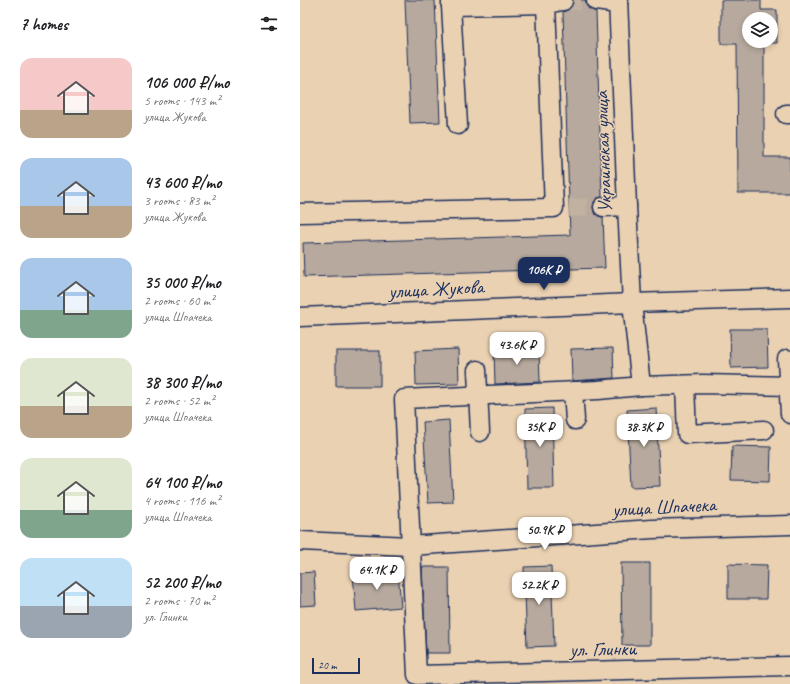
<!DOCTYPE html>
<meta charset="utf-8">
<style>
:root{--surface:#fff;--page:#f2f2f2;--text:#202124;--muted:#757577;--accent:#1b2f5e}
body{margin:0;font-family:Caveat,sans-serif;background:var(--page);color:var(--text);height:100vh;display:flex;flex-direction:column;font-size:15px;white-space:nowrap}
*{box-sizing:border-box;margin:0}
p{font-size:13px;color:var(--muted)}
.icon{flex:none;width:22px;height:22px;fill:none;stroke:currentColor;stroke-width:2;stroke-linecap:round;stroke-linejoin:round}
.map{position:relative;flex:1;overflow:hidden}
.details{display:flex;flex-direction:column;background:var(--surface);width:300px}
.details>*{flex:none}
.tools{position:absolute;left:442px;top:12px;display:grid;gap:8px}
.tools a{display:grid;place-items:center;width:36px;height:36px;border-radius:50%;background:var(--surface);box-shadow:0 2px 6px #0003;font-size:20px}
.scale{position:absolute;left:12px;bottom:10px;width:48px;box-sizing:border-box;padding-left:4px;border:2px solid #1b2f5e;border-top:0;font-size:11px;line-height:14px;white-space:nowrap;color:#1b2f5e;-webkit-text-stroke:3px #ead1b2;paint-order:stroke}
.price{position:absolute;translate:-50% -34px;padding:0 9px;border-radius:8px;background:#fff;color:#222;font-size:13px;line-height:26px;filter:drop-shadow(0 1px 2px #0008)}
.price::after{content:'';position:absolute;left:50%;top:24px;width:12px;height:9px;margin-left:-6px;background:inherit;clip-path:polygon(0 0,100% 0,50% 100%)}
.price.current{background:var(--accent);color:#fff}
ul{padding:0;list-style:none}
li{display:flex;align-items:center;gap:12px;height:100px;padding:0 20px}
li span{display:grid;place-items:center;flex:none;width:112px;height:80px;border-radius:12px;color:#555}
li>.icon{margin-inline-start:auto}
span .icon{width:48px;height:48px;fill:#fffc;stroke-width:1}
li b{font-size:17px}
h2{display:flex;justify-content:space-between;align-items:center;height:48px;padding:0 20px;font-size:17px}
main{display:flex;flex:1;min-height:0}
.map>svg:first-child{display:block}
.building{fill:#b7a99d;stroke:#1b2f5e;fill-rule:evenodd}
.lines{fill:none;stroke-linecap:round;stroke-linejoin:round}
.minor-tunnel{stroke:#c1b1a1;stroke-width:18;stroke-dasharray:18 9;stroke-linecap:butt}
.minor-casing{stroke:#1b2f5e;stroke-width:21}
.minor{stroke:#ead1b2;stroke-width:18}
.labels{text-anchor:middle;dominant-baseline:central;stroke-width:3;stroke-linejoin:round;paint-order:stroke}
.street-label{font-size:20px;fill:#1b2f5e;stroke:#ead1b2}
</style>
<main>
<section class="details">
<h2>7 homes<svg class="icon" aria-label="filters" viewBox="0 0 24 24"><path d="M4 7h16M4 17h16"/><circle cx="9" cy="7" r="2"/><circle cx="15" cy="17" r="2"/></svg></h2>
<ul>
<li><span style="background:linear-gradient(#f6c9c9 65%,#b9a48a 0)"><svg class="icon" aria-label="home" viewBox="0 0 24 24"><path d="M3 11l9-7 9 7M6 9v11h12V9"/></svg></span><div><b>106 000 ₽/mo</b><p>5 rooms · 143 m²</p><p>улица Жукова</p></div></li>
<li><span style="background:linear-gradient(#a9c7e8 60%,#b9a48a 0)"><svg class="icon" aria-label="home" viewBox="0 0 24 24"><path d="M3 11l9-7 9 7M6 9v11h12V9"/></svg></span><div><b>43 600 ₽/mo</b><p>3 rooms · 83 m²</p><p>улица Жукова</p></div></li>
<li><span style="background:linear-gradient(#a9c7e8 65%,#7fa58c 0)"><svg class="icon" aria-label="home" viewBox="0 0 24 24"><path d="M3 11l9-7 9 7M6 9v11h12V9"/></svg></span><div><b>35 000 ₽/mo</b><p>2 rooms · 60 m²</p><p>улица Шпачека</p></div></li>
<li><span style="background:linear-gradient(#dfe7d0 60%,#b9a48a 0)"><svg class="icon" aria-label="home" viewBox="0 0 24 24"><path d="M3 11l9-7 9 7M6 9v11h12V9"/></svg></span><div><b>38 300 ₽/mo</b><p>2 rooms · 52 m²</p><p>улица Шпачека</p></div></li>
<li><span style="background:linear-gradient(#dfe7d0 65%,#7fa58c 0)"><svg class="icon" aria-label="home" viewBox="0 0 24 24"><path d="M3 11l9-7 9 7M6 9v11h12V9"/></svg></span><div><b>64 100 ₽/mo</b><p>4 rooms · 116 m²</p><p>улица Шпачека</p></div></li>
<li><span style="background:linear-gradient(#bfe0f5 60%,#9aa5b1 0)"><svg class="icon" aria-label="home" viewBox="0 0 24 24"><path d="M3 11l9-7 9 7M6 9v11h12V9"/></svg></span><div><b>52 200 ₽/mo</b><p>2 rooms · 70 m²</p><p>ул. Глинки</p></div></li>
</ul>
</section>
<div class="map">
<svg width="490" height="684" viewBox="0 0 490 684">
<rect width="100%" height="100%" fill="#ead1b2"/>
<filter id="ink" filterUnits="userSpaceOnUse"><feTurbulence type="fractalNoise" baseFrequency=".025" numOctaves="2"/><feDisplacementMap in="SourceGraphic" scale="8" xChannelSelector="R" yChannelSelector="G"/><feConvolveMatrix kernelMatrix="1 2 1 2 8 2 1 2 1" color-interpolation-filters="sRGB"/></filter>
<g filter="url(#ink)">
<g class="building">
<path d="M 105,0 L 135,0 L 140,122 L 110,123 Z"/>
<path d="M 273,0 L 286,0 L 286,5 L 289,9 L 296,12 L 302,197 L 297,198 L 294,202 L 293,207 L 294,213 L 298,216 L 303,217 L 305,268 L 4,277 L 3,243 L 270,235 L 263,12 L 270,9 L 273,5 Z"/>
<path d="M 421,0 L 461,0 L 461,10 L 477,10 L 477,43 L 464,43 L 464,157 L 490,157 L 490,193 L 438,193 L 437,44 L 421,44 ZM 449,19 L 471,19 L 471,41 L 449,41 Z"/>
<path d="M 430,329 L 467,329 L 468,367 L 431,368 Z"/>
<path d="M 313,348 L 314,378 L 272,381 L 271,349 Z"/>
<path d="M 158,349 L 159,384 L 116,385 L 115,351 Z"/>
<path d="M 239,349 L 240,382 L 195,384 L 194,350 Z"/>
<rect x="36" y="351" width="44" height="35"/>
<path d="M 252,408 L 254,488 L 227,488 L 225,409 Z"/>
<path d="M 356,408 L 360,486 L 331,487 L 327,410 Z"/>
<path d="M 149,420 L 153,502 L 128,503 L 123,422 Z"/>
<path d="M 432,446 L 471,447 L 470,481 L 431,480 Z"/>
<path d="M 321,563 L 350,563 L 350,645 L 322,645 Z"/>
<path d="M 428,564 L 467,565 L 466,599 L 428,599 Z"/>
<path d="M 251,566 L 254,646 L 227,647 L 224,567 Z"/>
<path d="M 122,567 L 149,567 L 150,653 L 126,653 Z"/>
<path d="M 98,571 L 101,607 L 56,611 L 53,575 Z"/>
<path d="M 14,572 L 16,605 L 0,606 L 0,573 Z"/>
</g>
<g class="lines">
<g class="minor-tunnel">
<path d="M 263,1 L 296,1"/>
<path d="M 269,208 L 303,207"/>
</g>
<g class="minor-casing">
<g id="minor">
<path d="M 318,0 L 327,206 L 332,303 L 341,386 L 298,390 L 104,399 L 117,675 L 490,666"/>
<path d="M 296,1 L 318,4"/>
<path d="M 246,4 L 263,1"/>
<path d="M 151,6 L 158,125"/>
<path d="M 486,114 L 490,114"/>
<path d="M 303,207 L 327,206"/>
<path d="M 0,213 L 254,208 L 246,4 L 151,6 L 151,0"/>
<path d="M 0,317 L 332,303 L 490,298"/>
<path d="M 487,359 L 490,414"/>
<path d="M 177,370 L 180,432"/>
<path d="M 385,385 L 387,434 L 464,430"/>
<path d="M 341,386 L 403,384 L 490,386"/>
<path d="M 273,391 L 275,420"/>
<path d="M 0,541 L 110,546 L 352,529 L 490,525"/>
</g>
</g>
<use href="#minor" class="minor"/>
</g>
</g>
<g class="labels">
<g class="street-label">
<text transform="translate(303 152) rotate(-92)">Украинская улица</text>
<text transform="translate(136 289) rotate(-3)">улица Жукова</text>
<text transform="translate(364 507) rotate(-3)">улица Шпачека</text>
<text transform="translate(303 649) rotate(-1)">ул. Глинки</text>
</g>
</g>
</svg>
<div class="tools">
<a><svg class="icon" aria-label="layers" viewBox="0 0 24 24"><path d="M12 4l9 5-9 5-9-5zM3 14l9 5 9-5"/></svg></a>
</div>
<div class="scale">20 m</div>
<b class="price current" style="left:244px;top:291px">106K ₽</b>
<b class="price" style="left:217px;top:366px">43.6K ₽</b>
<b class="price" style="left:240px;top:448px">35K ₽</b>
<b class="price" style="left:344px;top:448px">38.3K ₽</b>
<b class="price" style="left:245px;top:551px">50.9K ₽</b>
<b class="price" style="left:77px;top:591px">64.1K ₽</b>
<b class="price" style="left:239px;top:606px">52.2K ₽</b>
</div>
</main>
